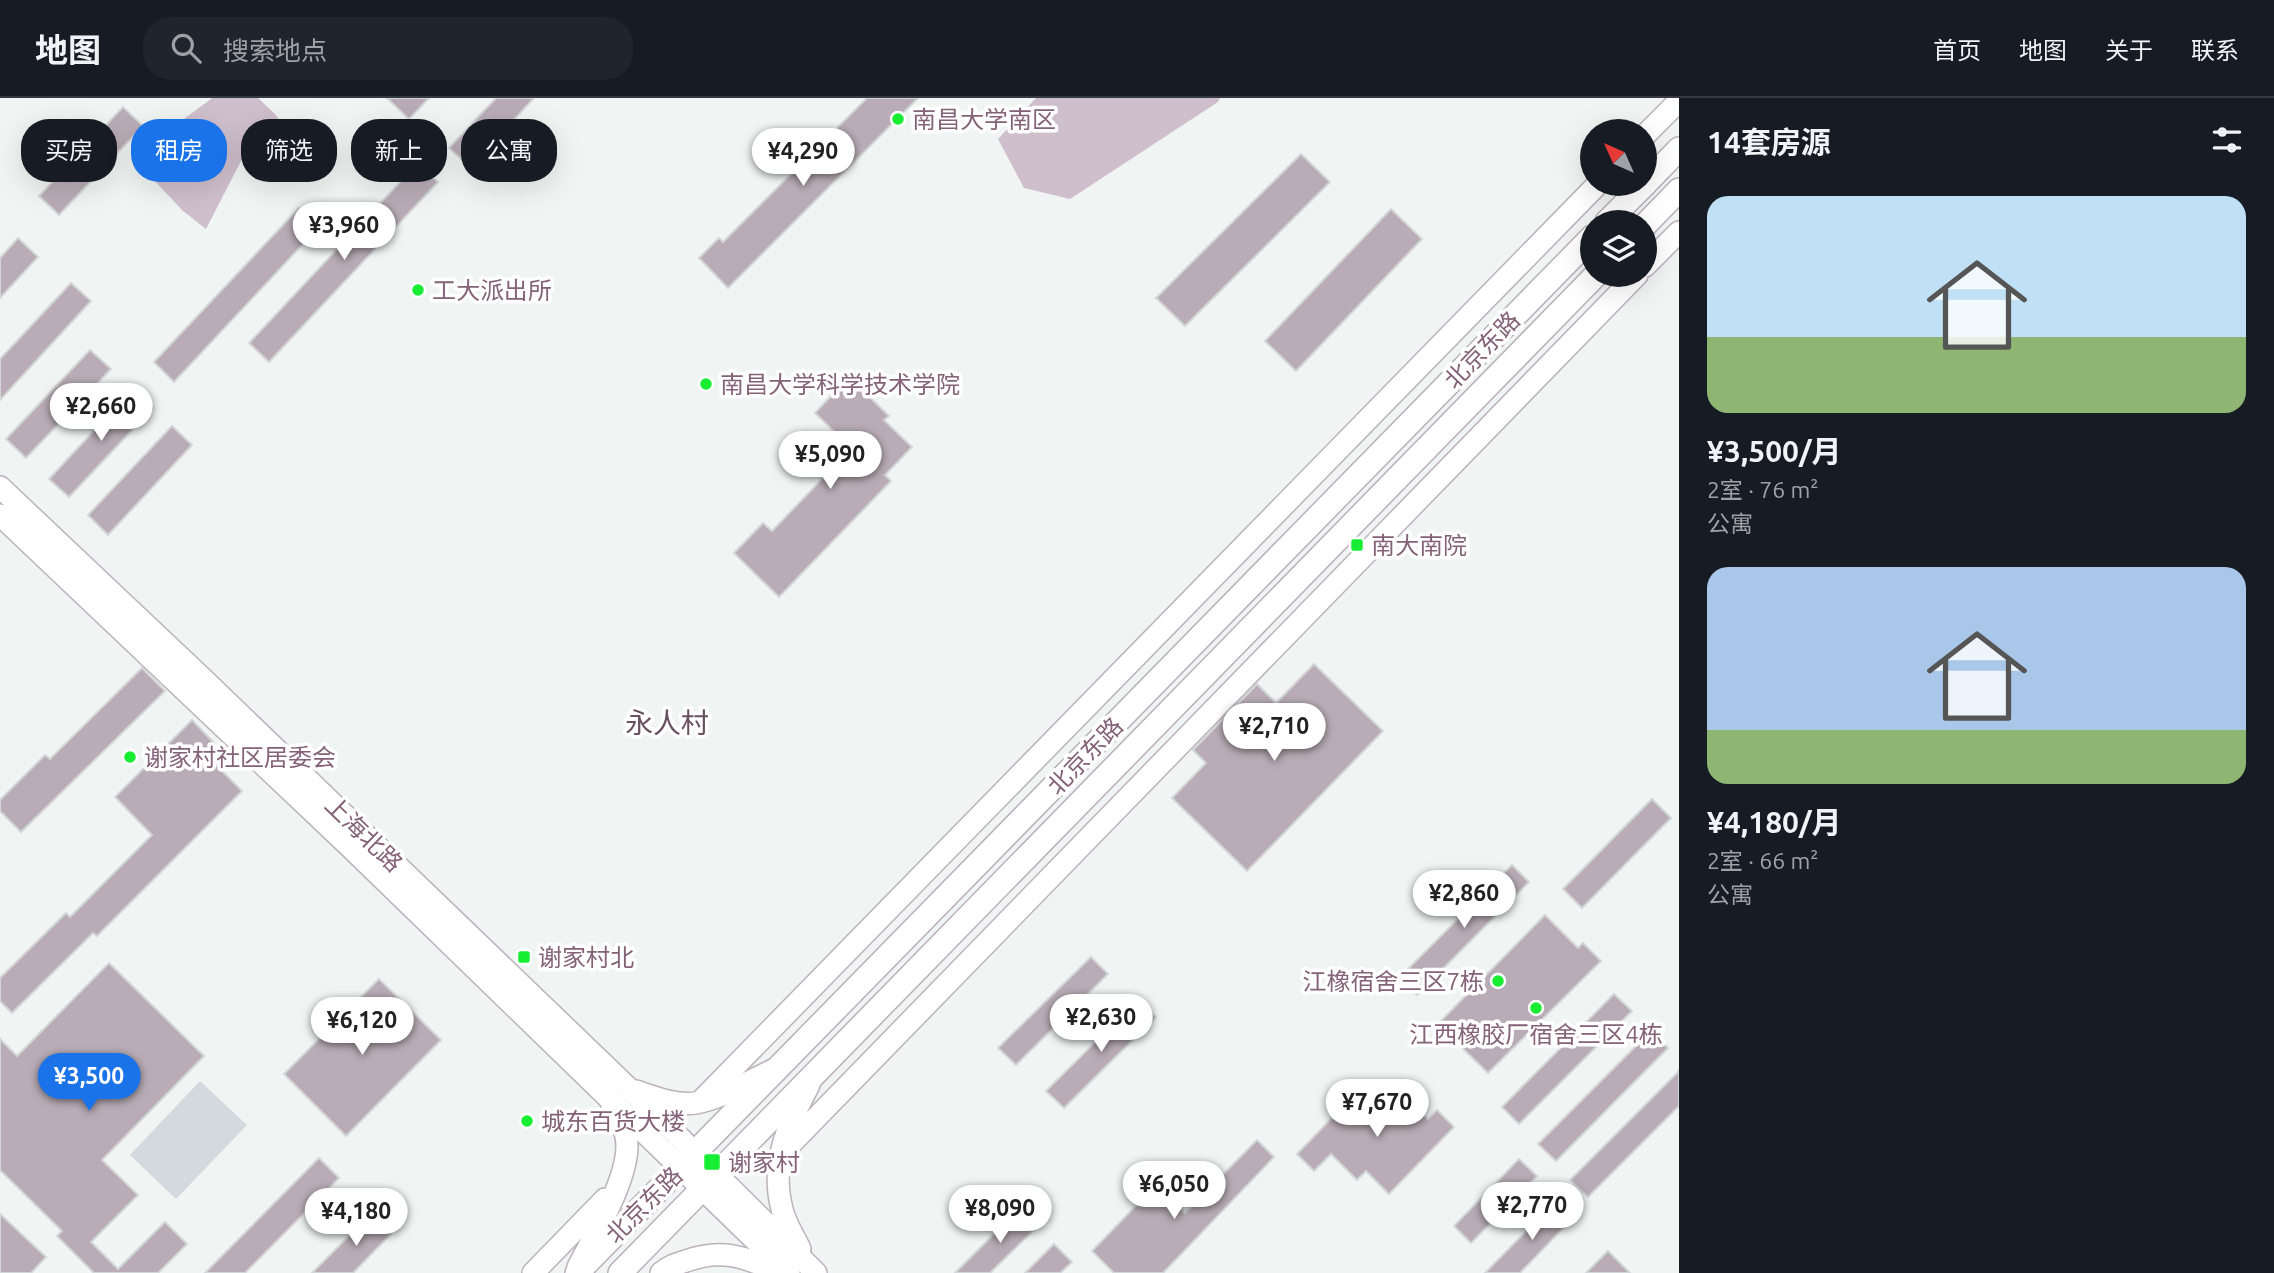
<!DOCTYPE html>
<html lang="zh">
<meta charset="utf-8">
<style>
:root{--surface:#171b24;--page:#20242c;--text:#f1f3f6;--muted:#9ea1a6;--line:#363941;--accent:#1a73e8}
body{margin:0;font-family:Ubuntu,"Noto Sans SC",sans-serif;background:var(--page);color:var(--text);height:100vh;display:flex;flex-direction:column;font-size:26px;white-space:nowrap}
*{box-sizing:border-box;margin:0}
p{font-size:23px;color:var(--muted)}
.icon{flex:none;width:38px;height:38px;fill:none;stroke:currentColor;stroke-width:2;stroke-linecap:round;stroke-linejoin:round}
.map{position:relative;flex:1;overflow:hidden}
.drawer{display:flex;flex-direction:column;background:var(--surface);width:595px}
.drawer>*{flex:none}
.guide{position:absolute;left:21px;top:21px;width:665px;height:63px;display:flex;gap:14px}
.needle{width:46px;rotate:315deg}
.fabs{position:absolute;left:1580px;top:21px;display:grid;gap:14px}
.fabs a{display:grid;place-items:center;width:77px;height:77px;border-radius:50%;background:var(--surface);box-shadow:0 7px 28px #0002;font-size:35px}
.price{position:absolute;translate:-50% -60px;padding:0 16px;border-radius:24px;background:#fff;color:#222;font-size:23px;line-height:46px;filter:drop-shadow(0 2px 4px #0008)}
.price::after{content:'';position:absolute;left:50%;top:42px;width:21px;height:16px;margin-left:-10px;background:inherit;clip-path:polygon(0 0,100% 0,50% 100%)}
.price.current{background:var(--accent);color:#fff}
ul{padding:0;list-style:none}
li{display:grid;align-content:center;gap:14px;height:371px;padding:0 28px}
li span{display:grid;place-items:center;height:217px;border-radius:21px;color:#555}
li>.icon{margin-inline-start:auto}
span .icon{width:126px;height:126px;fill:#fffc;stroke-width:1}
li b{font-size:30px}
h2{display:flex;justify-content:space-between;align-items:center;height:84px;padding:0 28px;font-size:30px}
.chip{padding:0 24px;border-radius:28px;background:var(--surface);box-shadow:0 7px 28px #0002;font-size:24px;line-height:63px}
.chip.current{background:var(--accent);color:#fff}
header{display:flex;align-items:center;gap:42px;box-sizing:border-box;height:98px;padding:0 35px;background:var(--surface);border-bottom:2px solid var(--line)}
header strong{font-size:33px}
nav{display:flex;gap:38px;margin-inline-start:auto;font-size:24px}
.search{width:490px;height:63px;background:var(--page);display:flex;align-items:center;gap:18px;box-sizing:border-box;padding:0 24px;border-radius:28px;color:var(--muted);font-size:26px}
main{display:flex;flex:1;min-height:0}
.map>svg:first-child{display:block}
.grass{fill:#d4d9df}
.water{fill:#cfbfcc}
.building{fill:#b9acb6;stroke:#d3d6d6;stroke-width:2}
.lines{fill:none;stroke-linecap:round;stroke-linejoin:round}
.secondary-casing{stroke:#bcb2b9;stroke-width:24}
.primary-casing{stroke:#bab0b7;stroke-width:26}
.secondary{stroke:#fff;stroke-width:21}
.primary{stroke:#fff;stroke-width:23}
.poi-dot{fill:#17ee33;stroke:#fff;stroke-width:2.5}
.labels{text-anchor:middle;dominant-baseline:central;stroke-width:7;stroke-linejoin:round;paint-order:stroke}
.poi-label{font-size:24px;fill:#846278;stroke:#fff;text-anchor:start}
.street-label{font-size:24px;fill:#846278;stroke:#fff}
.quarter-label{font-size:28px;fill:#685060;stroke:#fff}
</style>
<header>
<strong>地图</strong>
<div class="search"><svg class="icon" aria-label="search" viewBox="0 0 24 24"><circle cx="10" cy="10" r="6"/><path d="M15 15l6 6"/></svg>搜索地点</div>
<nav><a>首页</a><a>地图</a><a>关于</a><a>联系</a></nav>
</header>
<main>
<div class="map">
<svg width="1679" height="1175" viewBox="0 0 1679 1175">
<rect width="100%" height="100%" fill="#f0f5f4"/>
<path class="grass" d="M 200,983 L 247,1027 L 176,1101 L 130,1057 Z"/>
<g class="water">
<path d="M 212,0 L 258,0 L 274,15 L 305,53 L 294,72 L 242,61 L 206,131 L 183,113 L 153,81 C 159,32 176,28 212,0 Z"/>
<path d="M 1036,0 L 1220,0 L 1218,4 L 1070,101 L 1024,90 L 998,41 Z"/>
</g>
<g class="building">
<path d="M 387,0 L 429,0 L 409,21 Z"/>
<path d="M 496,0 L 534,0 L 470,69 L 449,50 Z"/>
<path d="M 867,0 L 918,0 L 728,190 L 699,160 L 719,140 L 723,144 Z"/>
<path d="M 123,9 L 143,28 L 59,117 L 39,98 Z"/>
<path d="M 1301,56 L 1330,84 L 1185,228 L 1156,200 Z"/>
<path d="M 418,65 L 438,84 L 269,264 L 249,245 Z"/>
<path d="M 299,110 L 319,129 L 174,284 L 154,264 Z"/>
<path d="M 1391,111 L 1422,141 L 1296,273 L 1265,243 Z"/>
<path d="M 18,140 L 38,159 L 0,200 L 0,160 Z"/>
<path d="M 71,185 L 91,203 L 0,302 L 0,261 Z"/>
<path d="M 90,252 L 111,271 L 26,360 L 6,341 Z"/>
<path d="M 849,279 L 889,318 L 884,322 L 912,349 L 885,377 L 891,383 L 779,499 L 734,455 L 763,425 L 772,433 L 848,354 L 843,349 L 847,346 L 815,315 Z"/>
<path d="M 133,291 L 153,310 L 69,399 L 49,381 Z"/>
<path d="M 172,328 L 192,347 L 108,437 L 88,417 Z"/>
<path d="M 1314,566 L 1383,633 L 1247,773 L 1172,700 L 1206,665 L 1193,652 L 1257,586 L 1276,605 Z"/>
<path d="M 142,570 L 165,593 L 21,734 L 0,713 L 0,702 L 45,657 L 50,661 Z"/>
<path d="M 192,622 L 215,646 L 205,656 L 242,693 L 97,838 L 93,835 L 12,915 L 0,903 L 0,880 L 66,815 L 70,819 L 152,737 L 115,699 Z"/>
<path d="M 1652,701 L 1671,720 L 1582,810 L 1563,791 Z"/>
<path d="M 1512,767 L 1529,784 L 1417,897 L 1399,880 Z"/>
<path d="M 1545,817 L 1578,850 L 1583,845 L 1601,863 L 1488,975 L 1455,943 L 1450,948 L 1433,931 Z"/>
<path d="M 1091,859 L 1108,876 L 1016,967 L 998,950 Z"/>
<path d="M 109,865 L 204,958 L 102,1062 L 138,1097 L 91,1144 L 118,1171 L 165,1124 L 187,1146 L 158,1175 L 94,1175 L 57,1138 L 62,1133 L 0,1072 L 0,941 L 17,958 Z"/>
<path d="M 379,881 L 441,942 L 346,1038 L 284,976 Z"/>
<path d="M 1614,896 L 1632,913 L 1519,1026 L 1502,1009 Z"/>
<path d="M 1138,902 L 1156,919 L 1064,1010 L 1046,993 Z"/>
<path d="M 1651,933 L 1668,950 L 1556,1063 L 1538,1046 Z"/>
<path d="M 1679,973 L 1679,1008 L 1588,1099 L 1570,1082 Z"/>
<path d="M 1362,989 L 1389,1015 L 1405,998 L 1428,1021 L 1437,1012 L 1454,1029 L 1389,1096 L 1366,1073 L 1357,1082 L 1331,1056 L 1314,1073 L 1297,1056 Z"/>
<path d="M 1257,1042 L 1274,1059 L 1163,1175 L 1114,1175 L 1092,1153 L 1157,1086 L 1185,1115 Z"/>
<path d="M 319,1060 L 339,1080 L 245,1175 L 205,1175 Z"/>
<path d="M 1519,1061 L 1537,1078 L 1471,1145 L 1454,1128 Z"/>
<path d="M 1555,1104 L 1572,1121 L 1520,1175 L 1485,1175 Z"/>
<path d="M 1019,1111 L 1037,1129 L 990,1175 L 955,1175 Z"/>
<path d="M 0,1116 L 46,1159 L 31,1175 L 0,1175 Z"/>
<path d="M 371,1116 L 391,1136 L 353,1175 L 312,1175 Z"/>
<path d="M 1054,1146 L 1072,1164 L 1060,1175 L 1025,1175 Z"/>
<path d="M 1608,1153 L 1630,1175 L 1586,1175 Z"/>
</g>
<g class="lines">
<g class="secondary-casing">
<g id="secondary">
<path d="M 1645,37 L 1679,3"/>
<path d="M 1645,168 L 1679,134"/>
<path d="M 0,389 L 201,579 L 673,1033 L 816,1175"/>
<path d="M 0,417 L 350,749 L 789,1175"/>
<path d="M 636,993 C 654,999 676,1008 696,1005 C 723,1000 749,983 773,972"/>
<path d="M 701,1003 L 1598,86"/>
<path d="M 780,1057 L 1637,177"/>
<path d="M 800,1151 C 794,1138 785,1125 782,1111 C 770,1066 788,1026 809,987"/>
<path d="M 578,1169 C 594,1138 627,1083 627,1048 C 627,1033 620,1021 612,1009"/>
<path d="M 533,1175 L 605,1101"/>
<path d="M 661,1175 C 669,1168 677,1166 686,1163 C 725,1149 747,1161 783,1175"/>
</g>
</g>
<g class="primary-casing">
<g id="primary">
<path d="M 1645,86 L 1679,51"/>
<path d="M 1607,124 L 1645,86"/>
<path d="M 1645,127 L 1679,92"/>
<path d="M 577,1175 L 1592,139"/>
<path d="M 620,1175 L 1596,177"/>
</g>
</g>
<use href="#secondary" class="secondary"/>
<use href="#primary" class="primary"/>
</g>
<g class="poi-dot">
<circle cx="898" cy="21" r="7"/>
<circle cx="418" cy="192" r="7"/>
<circle cx="706" cy="286" r="7"/>
<rect x="1350" y="440" width="14" height="14" rx="3.5"/>
<circle cx="130" cy="659" r="7"/>
<rect x="517" y="852" width="14" height="14" rx="3.5"/>
<circle cx="1498" cy="883" r="7"/>
<circle cx="1536" cy="910" r="7"/>
<circle cx="527" cy="1023" r="7"/>
<rect x="703" y="1055" width="18" height="18" rx="3.5"/>
</g>
<g class="labels">
<g class="poi-label">
<text x="912" y="21">南昌大学南区</text>
<text x="432" y="192">工大派出所</text>
<text x="720" y="286">南昌大学科学技术学院</text>
<text x="1371" y="447">南大南院</text>
<text x="144" y="659">谢家村社区居委会</text>
<text x="538" y="859">谢家村北</text>
<text x="1484" y="883" text-anchor="end">江橡宿舍三区7栋</text>
<text x="1536" y="936" text-anchor="middle">江西橡胶厂宿舍三区4栋</text>
<text x="541" y="1023">城东百货大楼</text>
<text x="728" y="1064">谢家村</text>
</g>
<g class="street-label">
<text transform="translate(1482 252) rotate(-46)">北京东路</text>
<text transform="translate(1085 658) rotate(-46)">北京东路</text>
<text transform="translate(364 736) rotate(44)">上海北路</text>
<text transform="translate(644 1107) rotate(-45)">北京东路</text>
</g>
<g class="quarter-label">
<text x="667" y="624">永人村</text>
</g>
</g>
</svg>
<div class="fabs">
<a><svg class="needle" viewBox="-14 -14 28 28"><path d="M0-13l5 13h-10z" fill="#e53935"/><path d="M0 13l5-13h-10z" fill="#9ea1a6"/></svg></a>
<a><svg class="icon" aria-label="layers" viewBox="0 0 24 24"><path d="M12 4l9 5-9 5-9-5zM3 14l9 5 9-5"/></svg></a>
</div>
<b class="price" style="left:803px;top:90px">¥4,290</b>
<b class="price" style="left:344px;top:164px">¥3,960</b>
<b class="price" style="left:101px;top:345px">¥2,660</b>
<b class="price" style="left:830px;top:393px">¥5,090</b>
<b class="price" style="left:1274px;top:665px">¥2,710</b>
<b class="price" style="left:1464px;top:832px">¥2,860</b>
<b class="price" style="left:1101px;top:956px">¥2,630</b>
<b class="price" style="left:362px;top:959px">¥6,120</b>
<b class="price current" style="left:89px;top:1015px">¥3,500</b>
<b class="price" style="left:1377px;top:1041px">¥7,670</b>
<b class="price" style="left:1174px;top:1123px">¥6,050</b>
<b class="price" style="left:1532px;top:1144px">¥2,770</b>
<b class="price" style="left:1000px;top:1147px">¥8,090</b>
<b class="price" style="left:356px;top:1150px">¥4,180</b>
<div class="guide">
<a class="chip">买房</a>
<a class="chip current">租房</a>
<a class="chip">筛选</a>
<a class="chip">新上</a>
<a class="chip">公寓</a>
</div>
</div>
<section class="drawer">
<h2>14套房源<svg class="icon" aria-label="filters" viewBox="0 0 24 24"><path d="M4 7h16M4 17h16"/><circle cx="9" cy="7" r="2"/><circle cx="15" cy="17" r="2"/></svg></h2>
<ul>
<li><span style="background:linear-gradient(#bfe0f5 65%,#8fb573 0)"><svg class="icon" aria-label="home" viewBox="0 0 24 24"><path d="M3 11l9-7 9 7M6 9v11h12V9"/></svg></span><div><b>¥3,500/月</b><p>2室 · 76 m²</p><p>公寓</p></div></li>
<li><span style="background:linear-gradient(#a9c7e8 75%,#8fb573 0)"><svg class="icon" aria-label="home" viewBox="0 0 24 24"><path d="M3 11l9-7 9 7M6 9v11h12V9"/></svg></span><div><b>¥4,180/月</b><p>2室 · 66 m²</p><p>公寓</p></div></li>
</ul>
</section>
</main>
